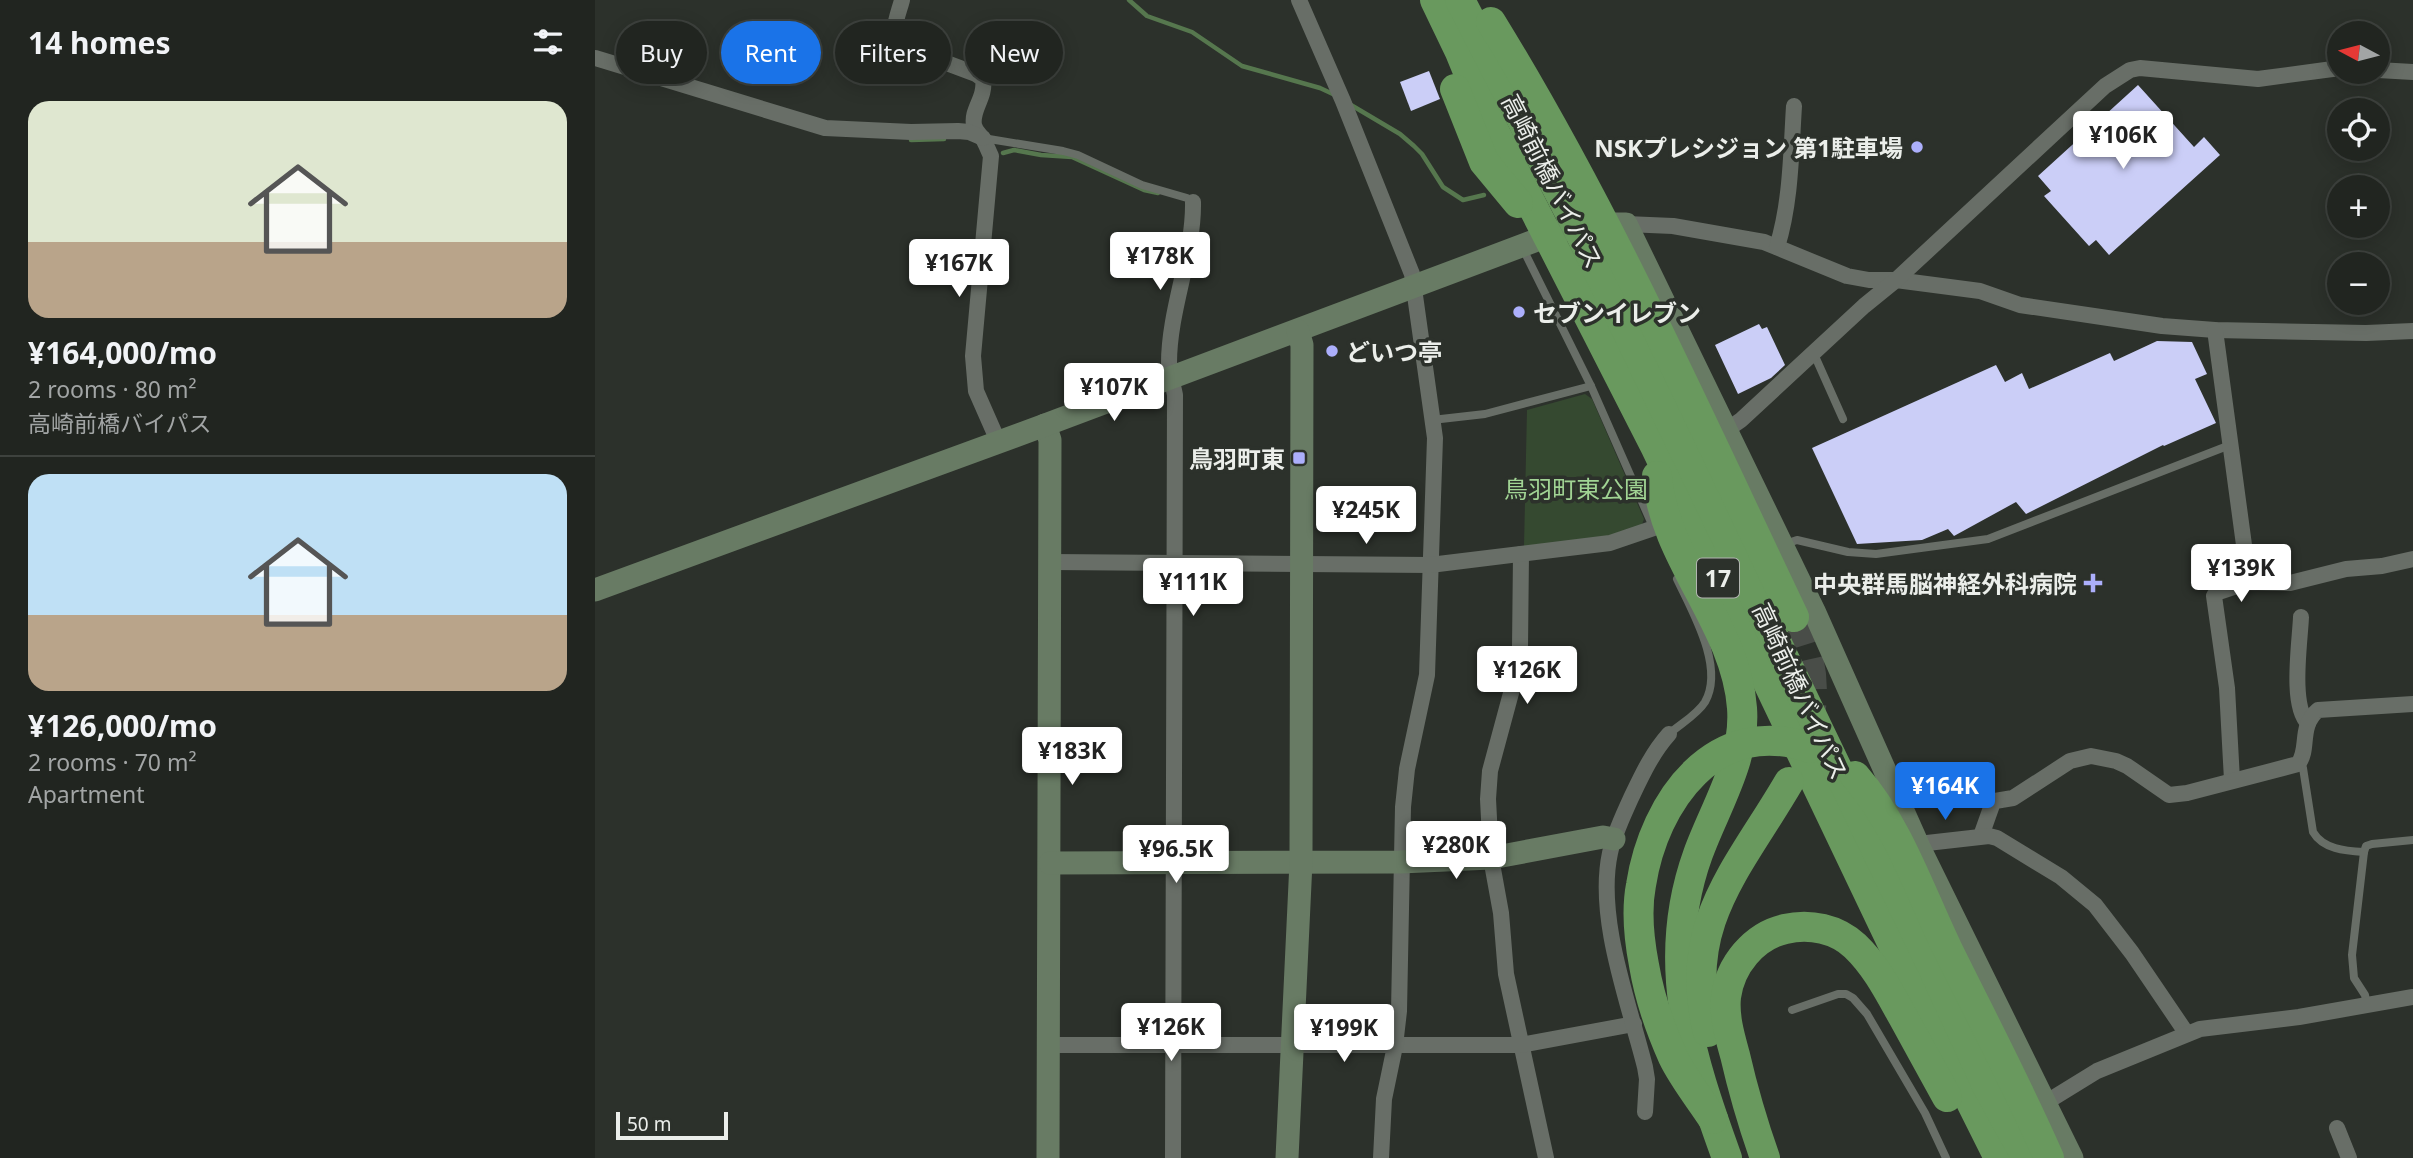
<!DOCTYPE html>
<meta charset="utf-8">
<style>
:root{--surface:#212520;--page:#2d312d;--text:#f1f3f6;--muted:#a2a5a5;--line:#3e423e;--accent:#1a73e8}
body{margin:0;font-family:"Noto Sans","Noto Sans JP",sans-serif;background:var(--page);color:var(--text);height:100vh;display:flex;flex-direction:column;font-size:26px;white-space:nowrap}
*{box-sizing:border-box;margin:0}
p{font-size:23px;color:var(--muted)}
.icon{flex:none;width:38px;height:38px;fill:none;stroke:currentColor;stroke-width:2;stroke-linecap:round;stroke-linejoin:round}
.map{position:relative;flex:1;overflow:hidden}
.sheet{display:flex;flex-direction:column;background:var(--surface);width:595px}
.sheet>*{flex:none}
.banner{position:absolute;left:21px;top:21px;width:665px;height:63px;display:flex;gap:14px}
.needle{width:46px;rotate:277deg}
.fabs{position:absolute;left:1732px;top:21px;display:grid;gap:14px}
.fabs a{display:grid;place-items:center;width:63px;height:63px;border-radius:50%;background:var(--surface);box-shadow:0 4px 18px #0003,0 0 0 2px var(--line);font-size:35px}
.scale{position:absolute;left:21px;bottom:18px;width:112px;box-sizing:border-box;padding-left:7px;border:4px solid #ebeeea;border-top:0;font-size:19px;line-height:24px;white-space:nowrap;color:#ebeeea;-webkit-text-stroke:5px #2c312b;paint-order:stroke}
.price{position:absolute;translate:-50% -60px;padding:0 16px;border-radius:7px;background:#fff;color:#222;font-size:23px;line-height:46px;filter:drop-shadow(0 2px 4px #0008)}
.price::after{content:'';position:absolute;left:50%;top:42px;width:21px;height:16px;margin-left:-10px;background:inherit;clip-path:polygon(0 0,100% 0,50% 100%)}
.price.selected{background:var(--accent);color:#fff}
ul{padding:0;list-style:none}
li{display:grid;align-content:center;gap:14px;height:371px;padding:0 28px}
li+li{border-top:2px solid var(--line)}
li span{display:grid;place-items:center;height:217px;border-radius:21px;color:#555}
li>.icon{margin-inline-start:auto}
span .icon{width:126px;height:126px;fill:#fffc;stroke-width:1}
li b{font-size:30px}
h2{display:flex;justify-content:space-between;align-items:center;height:84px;padding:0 28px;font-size:30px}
.chip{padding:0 24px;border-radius:32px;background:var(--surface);box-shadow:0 4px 18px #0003,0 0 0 2px var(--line);font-size:24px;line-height:63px}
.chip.selected{background:var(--accent);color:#fff}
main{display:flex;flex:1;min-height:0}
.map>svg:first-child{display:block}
.green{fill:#354930}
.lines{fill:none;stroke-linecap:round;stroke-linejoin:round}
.stream{stroke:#56774e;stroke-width:4.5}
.building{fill:#cbcef7}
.highway-tunnel{stroke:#494d48;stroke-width:30;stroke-dasharray:30 15;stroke-linecap:butt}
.lane{stroke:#686e67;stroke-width:8}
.street{stroke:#686e67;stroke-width:16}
.secondary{stroke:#687b64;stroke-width:23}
.highway{stroke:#69995e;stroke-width:30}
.poi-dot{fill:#acaffb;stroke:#2c312b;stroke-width:2.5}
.labels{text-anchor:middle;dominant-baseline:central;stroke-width:7;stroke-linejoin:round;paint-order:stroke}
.shield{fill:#2c312b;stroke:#b2b5b1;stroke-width:2}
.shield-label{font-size:23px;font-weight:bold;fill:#ebeeea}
.poi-label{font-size:24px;font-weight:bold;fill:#ebeeea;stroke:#2c312b;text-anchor:end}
.street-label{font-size:24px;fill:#ebeeea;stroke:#2c312b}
.park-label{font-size:24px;fill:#a1d494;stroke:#2c312b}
</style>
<main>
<section class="sheet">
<h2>14 homes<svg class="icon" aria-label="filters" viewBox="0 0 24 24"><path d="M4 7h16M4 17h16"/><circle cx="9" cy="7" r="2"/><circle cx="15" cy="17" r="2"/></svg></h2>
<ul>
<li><span style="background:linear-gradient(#dfe7d0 65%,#b9a48a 0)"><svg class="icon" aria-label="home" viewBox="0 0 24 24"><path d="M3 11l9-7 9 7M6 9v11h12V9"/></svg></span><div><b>¥164,000/mo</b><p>2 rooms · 80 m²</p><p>高崎前橋バイパス</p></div></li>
<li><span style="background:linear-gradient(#bfe0f5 65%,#b9a48a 0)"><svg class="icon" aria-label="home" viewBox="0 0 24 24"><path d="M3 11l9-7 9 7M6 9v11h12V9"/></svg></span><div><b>¥126,000/mo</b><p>2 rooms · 70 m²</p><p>Apartment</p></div></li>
</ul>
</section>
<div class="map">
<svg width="1818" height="1158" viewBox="0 0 1818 1158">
<rect width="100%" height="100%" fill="#2c312b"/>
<path class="green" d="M 990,394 L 997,399 L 1049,519 L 1046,527 L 1025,535 L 929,547 L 932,410 Z"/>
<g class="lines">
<g class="stream">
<path d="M 534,0 L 552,16 L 597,32 L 647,66 L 725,88 L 740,95"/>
<path d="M 756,105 L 805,134 L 819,146 L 827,154 L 848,187 L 868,200 L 889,195"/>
<path d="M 316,140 L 349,139"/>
<path d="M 408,153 L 419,150 L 446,155 L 477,157 L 549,190 L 563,193"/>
</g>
</g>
<g class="building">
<path d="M 834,71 L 845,99 L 816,111 L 805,82 Z"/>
<path d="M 1543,85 L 1599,147 L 1609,137 L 1625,155 L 1514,255 L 1501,240 L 1494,246 L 1449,196 L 1456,191 L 1443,176 Z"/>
<path d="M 1164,324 L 1167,329 L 1172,327 L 1190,365 L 1176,378 L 1143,394 L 1120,345 Z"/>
<path d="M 1562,341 L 1597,342 L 1612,374 L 1600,379 L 1621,423 L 1569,446 L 1568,445 L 1431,514 L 1421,502 L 1359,536 L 1353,529 L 1327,540 L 1262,544 L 1217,448 L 1401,365 L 1410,382 L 1427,373 L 1434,389 L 1515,353 L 1519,361 Z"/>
</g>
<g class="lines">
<path class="highway-tunnel" d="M 1199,617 C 1215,653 1221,682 1214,722"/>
<g class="lane">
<path d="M 388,138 L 468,151 L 483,155 L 547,185 L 592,198 L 598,202"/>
<path d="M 928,249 L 996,386 L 1059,529"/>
<path d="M 1219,354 L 1248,419"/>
<path d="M 837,420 L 890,414 L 996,386"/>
<path d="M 1190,544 L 1202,540 L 1253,552 L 1281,554 L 1393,539 L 1635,445"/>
<path d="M 1074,734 C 1085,724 1102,715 1110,702 C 1130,667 1097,611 1082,579"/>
<path d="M 1705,762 L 1708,768 L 1718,832 C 1728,849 1750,851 1769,852"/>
<path d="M 1772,1005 L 1770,995 L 1759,978 L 1757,955 L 1769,852 L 1771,846 L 1777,844 L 1818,840"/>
<path d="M 1197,1010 L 1243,994 L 1251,994 L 1258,998 L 1272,1014 L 1330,1113 L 1351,1158"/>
</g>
<g class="street">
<path d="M 307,0 C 303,16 294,32 306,46 L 381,74 L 388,79 C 391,98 376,109 379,125 C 380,131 385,134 388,139 C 391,144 393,150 396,156 L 378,356 L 381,391 L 403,441"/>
<path d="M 704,0 L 748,101 L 817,274 L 840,438 L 832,675 L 812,769 L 808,807 L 804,1011 L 800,1046 L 789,1099 L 786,1158"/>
<path d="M 0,58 L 230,128 L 316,132 L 363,131 L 374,132 L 388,138"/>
<path d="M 1783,70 L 1818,72"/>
<path d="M 1031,224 L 1078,226 L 1169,242 L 1252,276 L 1274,280 L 1301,280 L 1385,291 L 1425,305 L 1567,326 L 1620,330 L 1771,333 L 1818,331"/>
<path d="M 1182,247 C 1196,202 1196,153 1199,106"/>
<path d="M 1620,330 L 1654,582"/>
<path d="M 1133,429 L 1146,420 L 1269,306 L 1301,280 L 1510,86 L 1535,70 L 1545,68 L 1663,79 L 1745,68"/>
<path d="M 926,554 L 925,647 L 919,682 L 895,771 L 893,799 L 896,858 L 906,913 L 911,974 L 951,1158"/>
<path d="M 456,562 L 835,565 L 1015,543 L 1059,528"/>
<path d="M 1706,617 C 1705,642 1695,706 1713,723"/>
<path d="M 1637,780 L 1632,688 L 1619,596 L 1621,593 L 1654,582 L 1695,583 L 1751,569 L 1787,566 L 1818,559"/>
<path d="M 1386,836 L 1397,805 L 1400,801 L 1418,798 L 1475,761 L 1496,756 L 1521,761 L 1532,766 L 1574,795 L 1592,793 L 1703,764 C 1715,749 1703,727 1723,710 L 1818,704"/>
<path d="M 1324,847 L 1332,843 L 1394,836 L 1402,838 L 1466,877 L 1500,905 L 1537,953 L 1592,1034"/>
<path d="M 453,1045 L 925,1045 L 1039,1024"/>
<path d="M 1450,1103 L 1502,1071 L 1605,1029 L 1704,1017 L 1818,997"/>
<path d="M 1050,1112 L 1052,1079 L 1050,1067 C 1034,1003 1001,918 1015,853 C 1019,834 1028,816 1036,798 C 1047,775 1057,753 1074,734"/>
<path d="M 1742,1128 L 1754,1158"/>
<path d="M 578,1158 L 580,395 C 578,384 574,373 574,363 C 574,309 599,254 598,202"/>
</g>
<g class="secondary">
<path d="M 450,425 L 455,440 L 453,1158"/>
<path d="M 0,590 L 450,425 L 966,231 L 995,224 L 1031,224 L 1219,611 L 1324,847 L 1477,1158"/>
<path d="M 455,863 L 805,862 L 896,858 L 1008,837 L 1019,839"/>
<path d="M 692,1158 L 706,862 L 707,345 L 703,331"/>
</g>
<g class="highway">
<path d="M 840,0 L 865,52 L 890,113 L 1061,448 L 1311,972 L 1404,1158"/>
<path d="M 865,0 L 982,227 L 1337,966 L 1393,1088 L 1432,1158"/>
<path d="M 896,22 C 1013,212 1103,416 1199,617"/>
<path d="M 860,89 L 889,162 L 923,203"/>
<path d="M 1062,476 C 1069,560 1141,624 1147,708 C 1151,760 1120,807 1103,854 C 1064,962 1095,1056 1132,1158"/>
<path d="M 1260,776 C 1303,825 1325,892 1353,950 C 1387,1019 1423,1087 1454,1158"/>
<path d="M 1113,1032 C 1086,924 1144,868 1194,782"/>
<path d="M 1118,1119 C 1105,1099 1088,1078 1078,1057 C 1065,1028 1054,995 1049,965 C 1044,939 1041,911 1046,885 C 1059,801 1120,715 1215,748"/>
<path d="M 1170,1158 C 1158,1124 1148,1090 1140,1055 C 1135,1037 1129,1017 1131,997 C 1135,965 1159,936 1190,929 C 1215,923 1242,929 1260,946 C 1281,966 1294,992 1308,1017 C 1323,1044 1337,1070 1352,1097"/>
</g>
</g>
<g class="poi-dot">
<circle cx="1322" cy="147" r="7"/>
<circle cx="924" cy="312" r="7"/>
<circle cx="737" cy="351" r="7"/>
<rect x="697" y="451" width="14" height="14" rx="3.5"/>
<path d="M1494.5 572.5h7v7h7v7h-7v7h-7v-7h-7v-7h7z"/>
</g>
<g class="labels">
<rect class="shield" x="1102" y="558.5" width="42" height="39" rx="5"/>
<g class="shield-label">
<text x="1123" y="578">17</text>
</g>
<g class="poi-label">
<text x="1308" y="147">NSKプレシジョン 第1駐車場</text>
<text x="938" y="312" text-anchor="start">セブンイレブン</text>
<text x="751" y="351" text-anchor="start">どいつ亭</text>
<text x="690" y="458">鳥羽町東</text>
<text x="1482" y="583">中央群馬脳神経外科病院</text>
</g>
<g class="street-label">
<text transform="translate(958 181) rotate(63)">高崎前橋バイパス</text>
<text transform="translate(1206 691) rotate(65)">高崎前橋バイパス</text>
</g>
<g class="park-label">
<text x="981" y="488">鳥羽町東公園</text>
</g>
</g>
</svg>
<div class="fabs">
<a><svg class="needle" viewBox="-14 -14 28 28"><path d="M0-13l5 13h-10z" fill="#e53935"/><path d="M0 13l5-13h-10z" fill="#a2a5a5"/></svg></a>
<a><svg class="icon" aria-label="locate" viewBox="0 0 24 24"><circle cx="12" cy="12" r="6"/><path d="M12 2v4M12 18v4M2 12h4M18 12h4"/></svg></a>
<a>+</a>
<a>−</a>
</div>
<div class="scale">50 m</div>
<b class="price" style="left:1528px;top:171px">¥106K</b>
<b class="price" style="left:565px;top:292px">¥178K</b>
<b class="price" style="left:364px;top:299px">¥167K</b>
<b class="price" style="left:519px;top:423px">¥107K</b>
<b class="price" style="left:771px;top:546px">¥245K</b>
<b class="price" style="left:1646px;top:604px">¥139K</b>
<b class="price" style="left:598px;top:618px">¥111K</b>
<b class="price" style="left:932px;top:706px">¥126K</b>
<b class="price" style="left:477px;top:787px">¥183K</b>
<b class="price selected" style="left:1350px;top:822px">¥164K</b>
<b class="price" style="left:861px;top:881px">¥280K</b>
<b class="price" style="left:581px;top:885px">¥96.5K</b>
<b class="price" style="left:576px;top:1063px">¥126K</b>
<b class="price" style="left:749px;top:1064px">¥199K</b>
<div class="banner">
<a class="chip">Buy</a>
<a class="chip selected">Rent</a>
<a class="chip">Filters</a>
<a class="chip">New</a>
</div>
</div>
</main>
